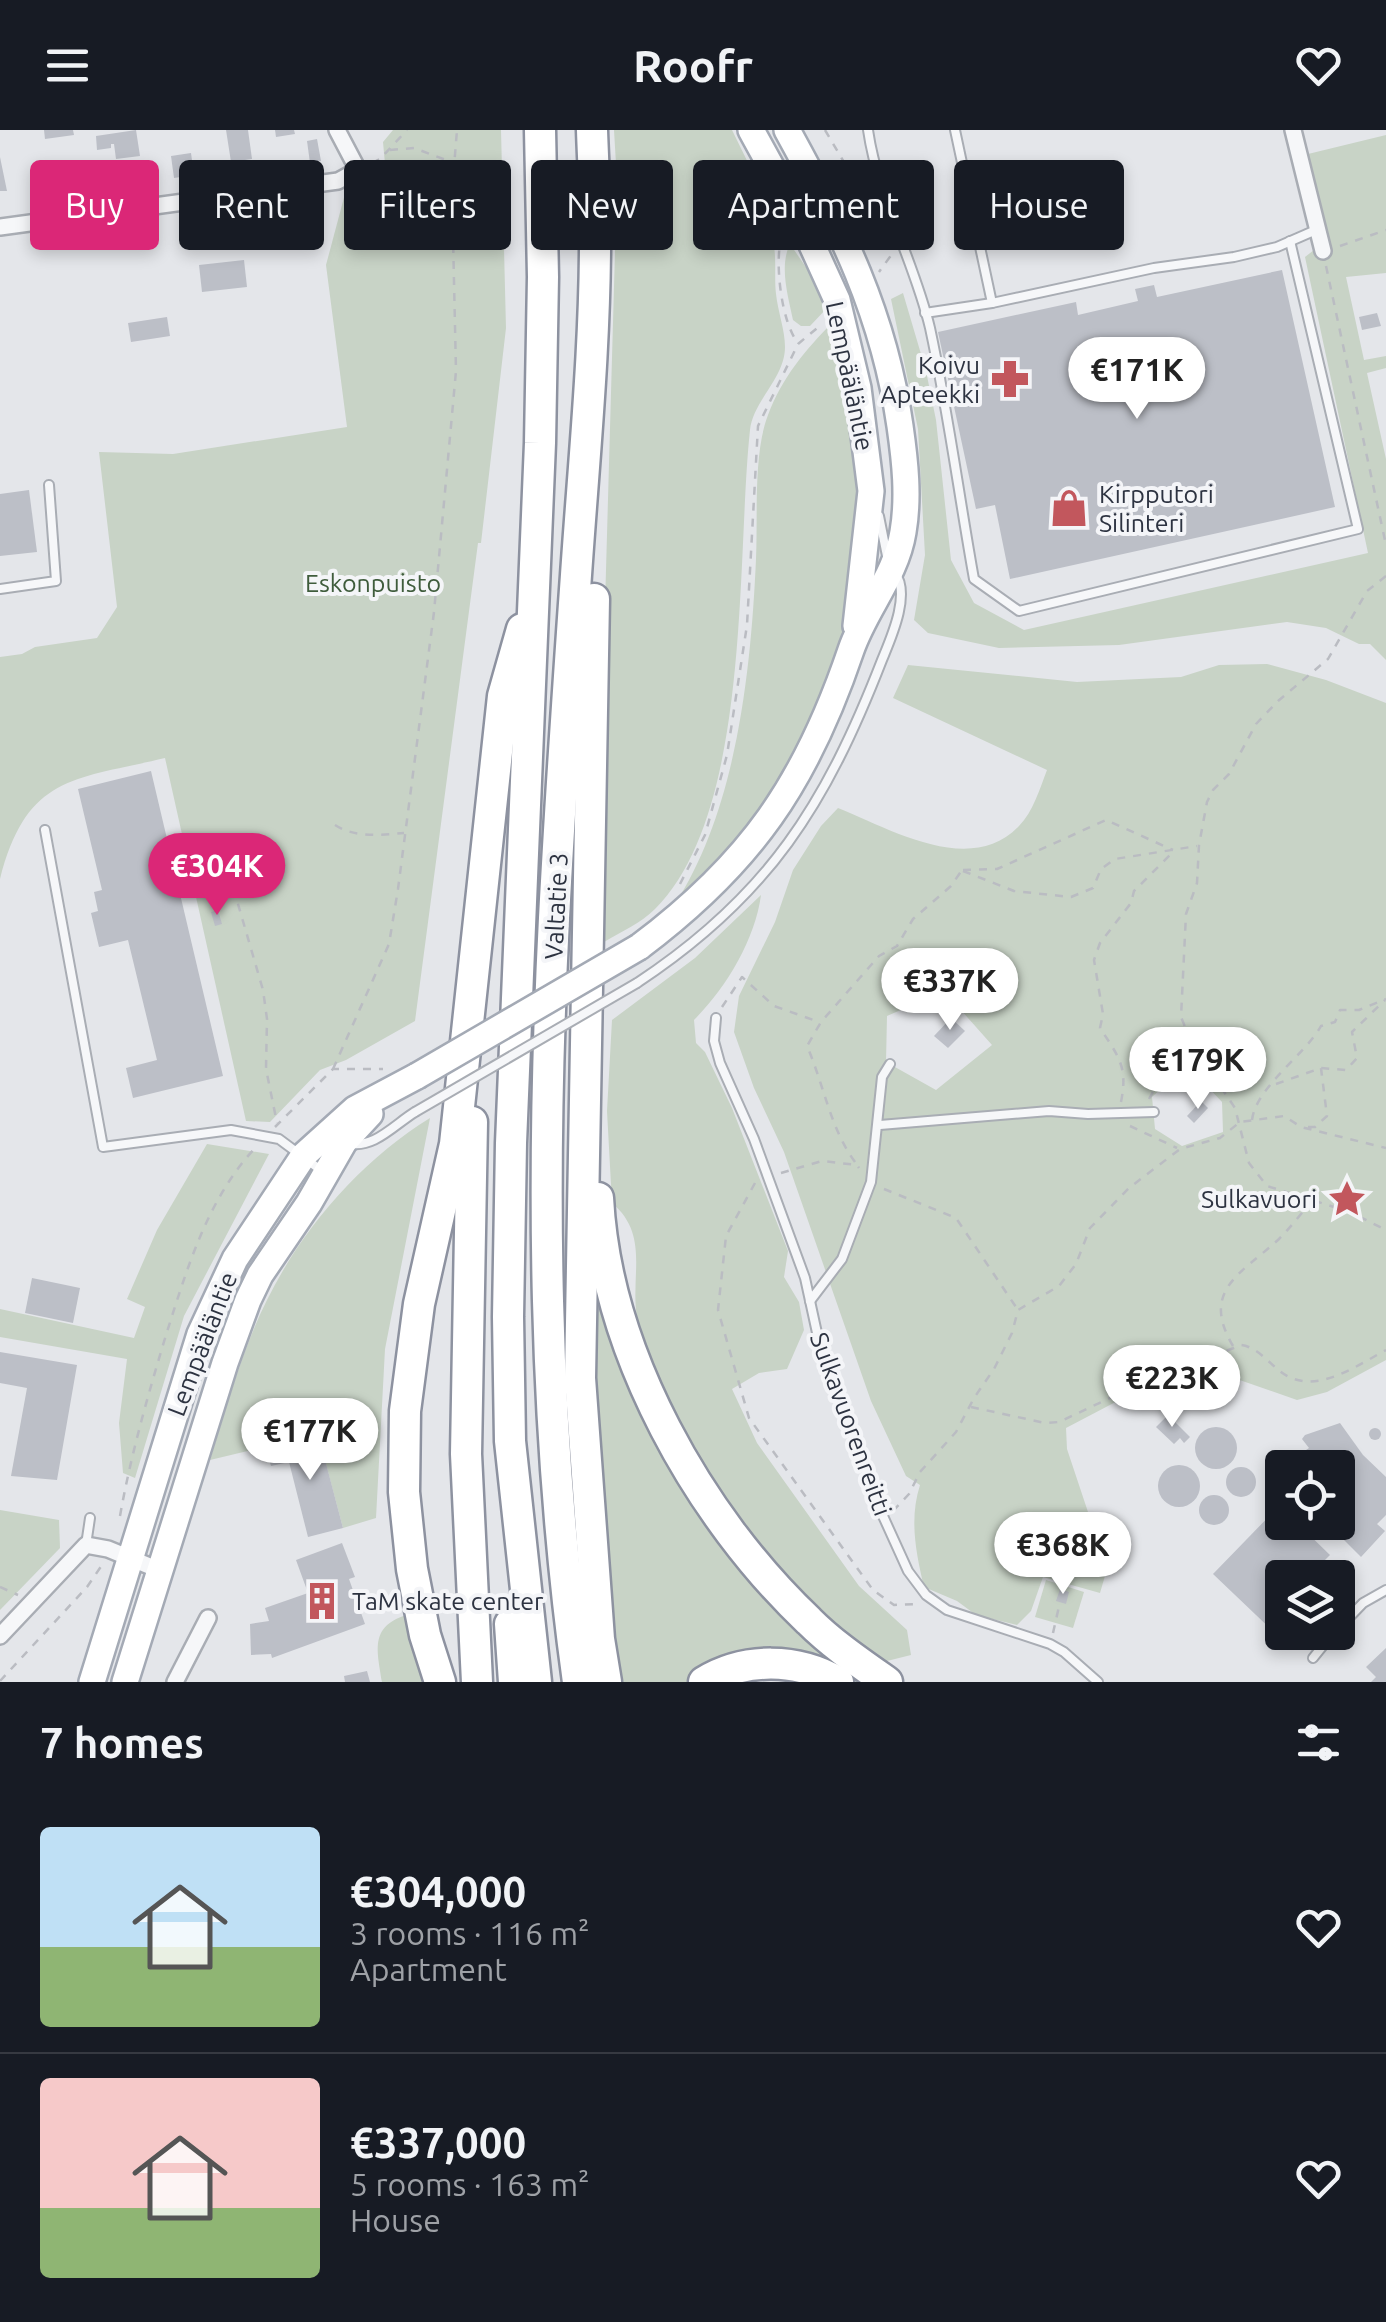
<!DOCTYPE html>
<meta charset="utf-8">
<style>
:root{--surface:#171b24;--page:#20242c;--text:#f1f3f6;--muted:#9ea1a6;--line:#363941;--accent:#db2777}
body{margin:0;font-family:Ubuntu,sans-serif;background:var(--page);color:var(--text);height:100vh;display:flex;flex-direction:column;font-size:38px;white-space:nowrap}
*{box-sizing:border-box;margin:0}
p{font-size:32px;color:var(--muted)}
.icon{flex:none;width:55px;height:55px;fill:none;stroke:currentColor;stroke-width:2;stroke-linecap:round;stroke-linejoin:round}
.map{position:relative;height:1552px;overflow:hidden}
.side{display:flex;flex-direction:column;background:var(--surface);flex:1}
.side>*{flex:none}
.hud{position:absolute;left:30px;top:30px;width:1328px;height:90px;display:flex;gap:20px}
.buttons{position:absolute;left:1265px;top:1320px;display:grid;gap:20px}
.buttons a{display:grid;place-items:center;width:90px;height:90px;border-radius:10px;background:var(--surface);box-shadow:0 5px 15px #0003;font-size:50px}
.price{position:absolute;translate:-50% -85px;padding:0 22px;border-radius:35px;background:#fff;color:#222;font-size:32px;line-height:65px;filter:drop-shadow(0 2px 5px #0008)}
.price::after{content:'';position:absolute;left:50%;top:60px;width:30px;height:22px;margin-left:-15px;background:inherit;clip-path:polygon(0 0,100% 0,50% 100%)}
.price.current{background:var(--accent);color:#fff}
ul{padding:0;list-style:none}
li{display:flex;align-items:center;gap:30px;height:250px;padding:0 40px}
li+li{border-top:2px solid var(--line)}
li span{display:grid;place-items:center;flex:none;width:280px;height:200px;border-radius:10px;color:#555}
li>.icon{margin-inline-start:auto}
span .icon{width:120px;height:120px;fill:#fffc;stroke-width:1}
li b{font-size:42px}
h2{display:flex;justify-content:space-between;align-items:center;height:120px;padding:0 40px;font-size:42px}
.tag{padding:0 35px;border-radius:10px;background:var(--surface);box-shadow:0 5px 15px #0003;font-size:35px;line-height:90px}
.tag.current{background:var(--accent);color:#fff}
header{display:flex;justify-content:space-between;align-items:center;height:130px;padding:0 40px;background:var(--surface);font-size:45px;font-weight:700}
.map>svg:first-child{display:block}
.green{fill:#c8d3c6;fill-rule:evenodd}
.building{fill:#bcbfc7}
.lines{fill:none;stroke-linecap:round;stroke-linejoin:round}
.service-casing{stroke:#a9adb4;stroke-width:12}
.minor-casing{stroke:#a9adb4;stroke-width:20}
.primary-casing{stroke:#a4aab5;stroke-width:30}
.motorway-casing{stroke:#8d92a0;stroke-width:35}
.path{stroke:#babcc2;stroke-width:2.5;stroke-dasharray:8 8;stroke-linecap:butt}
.service{stroke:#f6f7f9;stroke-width:8}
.minor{stroke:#f6f7f9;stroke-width:15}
.primary{stroke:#fff;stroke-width:25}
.motorway{stroke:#fff;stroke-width:30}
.service-bridge-casing{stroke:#a9adb4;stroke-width:12;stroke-linecap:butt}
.primary-bridge-casing{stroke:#a4aab5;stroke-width:30;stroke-linecap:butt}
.service-bridge{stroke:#f6f7f9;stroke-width:8}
.primary-bridge{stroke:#fff;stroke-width:25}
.labels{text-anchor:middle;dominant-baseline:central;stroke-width:8;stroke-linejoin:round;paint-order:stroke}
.poi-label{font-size:25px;fill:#2d3341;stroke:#f4f5f8;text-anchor:end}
.street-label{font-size:25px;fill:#2d3341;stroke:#f4f5f8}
.park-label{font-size:25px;fill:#3f5c3c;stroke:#f4f5f8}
</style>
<header><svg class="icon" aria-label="menu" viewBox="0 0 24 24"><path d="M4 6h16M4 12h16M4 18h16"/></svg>Roofr<svg class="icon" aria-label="heart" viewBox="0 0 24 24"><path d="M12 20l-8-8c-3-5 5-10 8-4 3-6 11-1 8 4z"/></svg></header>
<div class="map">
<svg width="1386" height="1552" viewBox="0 0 1386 1552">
<rect width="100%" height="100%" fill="#e4e6ea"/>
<g class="green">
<path d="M 393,0 L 501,0 L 506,198 L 481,413 L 478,413 L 415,891 L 346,930 L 320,940 L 270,992 L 246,991 L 165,628 C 73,650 27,645 0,749 L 0,527 L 22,524 L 35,517 L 97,508 L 117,477 L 99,322 L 173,324 L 347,297 L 326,135 L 346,60 L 385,34 L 383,12 Z"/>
<path d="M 614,0 L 732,0 L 757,51 L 752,55 C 754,77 769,91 773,111 C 777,128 774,147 776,164 C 778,182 785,200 785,217 C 785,248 753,271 750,300 C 736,430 752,682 655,779 C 641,793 621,802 604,812 L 603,546 L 617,51 Z"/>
<path d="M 1386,5 L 1386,143 L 1346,147 L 1364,230 L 1386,226 L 1386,238 L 1367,243 L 1386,329 L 1386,530 L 1370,514 L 1359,514 L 1326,498 L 1287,492 L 1119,515 L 999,518 L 928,503 L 914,490 L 925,425 L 918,299 L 891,169 L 903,163 L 926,241 L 936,290 L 951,430 L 974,473 L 1024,500 L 1368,423 L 1305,127 L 1328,109 L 1308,24 Z"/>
<path d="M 790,114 L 821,159 L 827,178 L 810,196 L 801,196 L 793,190 C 788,166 779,136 790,114 Z"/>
<path d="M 833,192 L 861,328 L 858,434 L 843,512 L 806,605 L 764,679 L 719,733 L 675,774 C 737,678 751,540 756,429 C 758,386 753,324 768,285 C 782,248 805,220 833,192 Z"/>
<path d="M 1267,534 L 1326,550 L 1386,573 L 1386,1230 L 1327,1262 L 1297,1270 L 1205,1238 L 1127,1266 L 1066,1298 L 1067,1319 L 1107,1439 L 1100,1463 L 1043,1447 L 1031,1481 L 1017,1495 L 976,1485 L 957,1471 L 924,1457 C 916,1423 909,1389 920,1355 L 906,1346 L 871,1271 L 784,1022 L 754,958 L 734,902 L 739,866 L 775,792 L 793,740 L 821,696 L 838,678 C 890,699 971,747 1019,696 C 1033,682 1040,658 1047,640 L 893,568 L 908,535 L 1077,552 L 1181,547 L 1219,535 ZM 944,861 L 992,915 L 936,960 L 886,932 L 887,886 ZM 1187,935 L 1222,972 L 1223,1002 L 1182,1016 L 1155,999 L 1152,967 Z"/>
<path d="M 761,765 C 755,810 726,858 694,890 L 696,913 L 705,922 L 732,978 L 788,1121 L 784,1147 L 799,1172 L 804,1200 L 787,1239 L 759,1243 L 732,1259 L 757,1313 L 859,1456 L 907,1500 L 911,1525 L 879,1533 C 842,1501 803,1470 771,1434 C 733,1392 699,1339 674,1288 C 658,1255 644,1223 637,1187 C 630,1146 650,1105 612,1073 L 607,981 L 612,890 L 695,828 Z"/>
<path d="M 430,988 L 385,1219 L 376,1388 L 343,1398 L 318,1304 L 210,1330 C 227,1276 242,1220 267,1170 C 303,1097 362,1030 430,988 Z"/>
<path d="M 207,1014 L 269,1024 L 184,1186 L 135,1348 L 123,1343 L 119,1293 L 127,1229 L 0,1207 L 0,1179 L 134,1208 L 145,1177 L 127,1169 L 157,1100 Z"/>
<path d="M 597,1120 L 658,1297 L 876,1552 L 848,1552 L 728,1532 L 686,1552 L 618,1552 L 591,1256 Z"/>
<path d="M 0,1380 L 59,1390 L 60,1418 L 0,1480 Z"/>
<path d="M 1046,1450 L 1084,1462 L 1073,1498 L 1035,1487 Z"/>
<path d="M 409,1484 L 423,1552 L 382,1552 C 377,1519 369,1496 409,1484 Z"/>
</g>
<g class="building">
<path d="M 44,0 L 73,0 L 74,5 L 45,9 Z"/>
<path d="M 136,0 L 140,26 L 116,29 L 114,14 L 111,14 L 111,18 L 97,20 L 96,6 Z"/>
<path d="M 226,0 L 248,0 L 252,29 L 231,32 Z"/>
<path d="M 275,0 L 294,0 L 295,4 L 276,7 Z"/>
<path d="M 317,9 L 321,31 L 310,33 L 307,11 Z"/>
<path d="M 191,23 L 194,45 L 174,48 L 171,26 Z"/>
<path d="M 0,27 L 7,61 L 0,61 Z"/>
<path d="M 244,130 L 247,157 L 202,162 L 199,135 Z"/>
<path d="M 1282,140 L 1335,377 L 1010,449 L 995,375 L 976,379 L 938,202 L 1076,172 L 1078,185 L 1138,171 L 1135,159 L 1154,155 L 1157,167 Z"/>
<path d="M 1377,183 L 1381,196 L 1362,200 L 1359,187 Z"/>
<path d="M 167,187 L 170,206 L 131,212 L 128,193 Z"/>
<path d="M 29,360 L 37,422 L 0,426 L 0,364 Z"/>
<path d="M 151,641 L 223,946 L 133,968 L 126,938 L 157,930 L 128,810 L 99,817 L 91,783 L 98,781 L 94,762 L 102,760 L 78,659 Z"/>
<path d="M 216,731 L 221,751 L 205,755 L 200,735 Z"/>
<path d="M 218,780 L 222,794 L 215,796 L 211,782 Z"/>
<path d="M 951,888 L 965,901 L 948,918 L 934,906 Z"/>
<path d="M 1201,971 L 1208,978 L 1194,993 L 1187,986 Z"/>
<path d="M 32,1148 L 80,1158 L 73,1193 L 25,1183 Z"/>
<path d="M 0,1222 L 77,1235 L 57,1350 L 11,1346 L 27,1258 L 0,1253 Z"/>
<path d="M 1168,1285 L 1190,1307 L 1184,1313 L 1180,1308 L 1174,1314 L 1156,1297 Z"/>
<path d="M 1340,1293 L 1363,1325 L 1386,1347 L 1386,1385 L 1377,1394 L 1385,1401 L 1361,1427 L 1326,1392 L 1338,1392 L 1338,1338 L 1284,1335 L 1309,1318 L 1302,1309 L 1305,1305 Z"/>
<circle cx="1216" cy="1318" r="21"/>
<circle cx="1375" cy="1304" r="6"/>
<path d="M 318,1303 L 343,1398 L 308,1407 L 289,1332 L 271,1336 L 266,1320 Z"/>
<circle cx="1179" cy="1356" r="21"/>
<circle cx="1241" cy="1352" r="15"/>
<circle cx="1214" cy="1380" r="15"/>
<path d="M 1279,1376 L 1282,1379 L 1282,1392 L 1296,1392 L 1330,1425 L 1322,1433 L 1334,1445 L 1331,1448 L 1282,1448 L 1282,1498 L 1276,1504 L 1213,1444 Z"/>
<path d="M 342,1413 L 355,1447 L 349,1449 L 365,1494 L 272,1528 L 271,1524 L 251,1525 L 250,1494 L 269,1491 L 265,1478 L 308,1463 L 296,1430 Z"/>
<path d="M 1060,1459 L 1069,1462 L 1066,1474 L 1056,1471 Z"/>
<path d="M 1386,1518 L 1386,1552 L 1371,1552 L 1376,1547 L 1366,1537 Z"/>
<path d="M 367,1541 L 370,1552 L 345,1552 L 344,1546 Z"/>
</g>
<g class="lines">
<g class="service-casing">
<g id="service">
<path d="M 868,0 C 878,69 914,130 930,198 C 948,281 959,366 974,449 L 1019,481 L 1358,399 L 1290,111"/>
<path d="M 955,0 L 992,173"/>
<path d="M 925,183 L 992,173 L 1154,138 L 1234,127 L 1277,117 L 1316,100"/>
<path d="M 879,386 L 887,426"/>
<path d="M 0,459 L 56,451 L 49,355"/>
<path d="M 45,700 L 103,1017 L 231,1000 L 279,1009 L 322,1041"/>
<path d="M 637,853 C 769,766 826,674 882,530 C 891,508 911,464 895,443"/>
<path d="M 716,888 L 714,911 L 720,933 L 754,1009 L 805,1148 L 819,1212 L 836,1259 L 883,1386 L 908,1441 L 926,1465 L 947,1480 L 1050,1514 L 1064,1522 L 1098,1552"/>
<path d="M 880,995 L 1049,981 L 1088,984 L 1154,982"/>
<path d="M 348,1013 C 373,1020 395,994 415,982"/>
<path d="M 810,1171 L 842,1129 L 871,1052 L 882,947 L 890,934"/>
<path d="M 86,1415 L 90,1388"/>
<path d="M 1338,1499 L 1363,1473 L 1386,1460"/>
<path d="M 1313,1528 L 1334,1502"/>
</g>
</g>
<g class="minor-casing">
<g id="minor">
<path d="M 1293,0 L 1323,121"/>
<path d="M 0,97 L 338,51 L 358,40 L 337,0"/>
<path d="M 0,1506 L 86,1415 L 108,1419 L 159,1440"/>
<path d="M 175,1552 L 208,1488"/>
</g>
</g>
<g class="primary-casing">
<g id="primary">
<path d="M 751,0 L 802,93 L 837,170 L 858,258 L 871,361 L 856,496"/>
<path d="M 639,817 C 751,733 806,653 851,520 C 865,479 896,446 903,402 C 909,367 905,331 900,296 C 884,184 841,98 787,0"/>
<path d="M 92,1552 L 200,1204 L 235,1129 L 304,1025 L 355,979 L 417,946"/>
<path d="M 125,1552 L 225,1233 L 248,1170 L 260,1145 L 309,1073 L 344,1012 L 370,984"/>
</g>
</g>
<g class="motorway-casing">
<g id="motorway">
<path d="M 594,469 L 580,1248 L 599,1509 L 606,1552"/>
<path d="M 472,992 L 466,1324 L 477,1552"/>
<path d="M 598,1068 C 606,1222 699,1387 809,1491 C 832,1514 860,1533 887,1552"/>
<path d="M 510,1494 L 514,1552"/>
<path d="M 440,1552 L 425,1505 L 412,1439 L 404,1362 L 405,1281 L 419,1174 L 455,1014 L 503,566 L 522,499"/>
<path d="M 536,1552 L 510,1311 L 508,1187 L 511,1013 L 540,313 L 543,147 L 540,0"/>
<path d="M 578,1552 C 543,1299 541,1043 554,788 C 560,673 568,559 576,445 C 584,328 596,211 595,94 C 595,62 593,31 592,0"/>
<path d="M 704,1552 C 745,1527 798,1528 838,1552"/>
</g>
</g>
<g class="path">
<path d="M 825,0 L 864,66 L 892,124 L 879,142"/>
<path d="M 390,20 L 414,18 L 454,33"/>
<path d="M 372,33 L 380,29 L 407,0"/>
<path d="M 768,77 L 785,112"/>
<path d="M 782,105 C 774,130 781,192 798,213"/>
<path d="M 1340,116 L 1386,100"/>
<path d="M 1326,136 L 1386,415"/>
<path d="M 1386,446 L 1367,461 L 1328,529 L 1278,571 L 1256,594 L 1229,644 L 1213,660 L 1207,672 L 1199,715 L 1197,753 L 1186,784 L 1181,887 L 1193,916 L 1235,978 L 1249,1033 L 1267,1056 L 1350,1082 L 1386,1100"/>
<path d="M 335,695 C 355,708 381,705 404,703"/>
<path d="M 963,740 L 997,739 L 1106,690 L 1173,720"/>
<path d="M 963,741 L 1014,761 L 1071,767 L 1093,758 L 1101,739 L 1115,729 L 1197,716"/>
<path d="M 229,743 L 263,860 L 267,889 L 266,939 L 277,993"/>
<path d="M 680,754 L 705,705 L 727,625 L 747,495 L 758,296 L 798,214 L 822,194"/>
<path d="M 722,877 L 742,847 L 774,876 L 819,892"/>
<path d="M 333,939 L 389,814 L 398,759 L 434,482 L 456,241 L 452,62 L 457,0"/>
<path d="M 1276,954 L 1321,938 L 1346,940 L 1357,928 L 1352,902 L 1385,870"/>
<path d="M 1149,969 L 1186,903"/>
<path d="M 1121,972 C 1128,937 1119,927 1100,898 L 1103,884 L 1094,830 L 1100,813 L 1131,773 L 1134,761 L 1174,721"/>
<path d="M 1252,990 C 1256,957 1305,925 1321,896 L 1335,892 L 1340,880 L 1359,880 L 1386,869"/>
<path d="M 1130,996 L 1177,1018"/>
<path d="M 275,997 L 333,939 L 383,939"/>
<path d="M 1308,997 L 1315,997 L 1327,986 L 1321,938"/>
<path d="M 855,1032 C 830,998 824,955 807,916 L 821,892 L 879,826 L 897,816 L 913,789 L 951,756 L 962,740"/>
<path d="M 781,1043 L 822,1031 L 857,1035 L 859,1038"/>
<path d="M 755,1053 L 726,1106 L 718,1180 L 749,1288 L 873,1460 L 894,1475 L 916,1474"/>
<path d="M 884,1059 L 956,1088 L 1018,1180"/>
<path d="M 1233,1216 C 1200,1160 1241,1144 1279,1109 C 1290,1098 1300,1085 1310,1073"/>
<path d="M 971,1277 L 1045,1293 L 1059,1292 L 1112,1267 L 1241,1215 C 1257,1217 1268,1232 1281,1242 C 1314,1267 1356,1236 1386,1220"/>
<path d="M 893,1381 L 909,1364 L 920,1342 L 956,1302 L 974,1268 L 994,1239 L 1012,1203 L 1018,1180 L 1059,1156 L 1076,1134 L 1090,1098 L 1129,1058 L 1180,1019 L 1220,1008 L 1240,992 L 1284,986 L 1301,997 L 1386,1018"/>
<path d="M 120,1386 C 131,1324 148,1265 166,1205 C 187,1139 207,1069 256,1017"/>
<path d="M 0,1457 L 18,1465"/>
<path d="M 1053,1503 L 1060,1472"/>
<path d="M 0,1551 L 87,1457 L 102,1435"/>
</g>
<use href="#service" class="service"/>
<use href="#minor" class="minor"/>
<use href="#primary" class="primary"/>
<use href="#motorway" class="motorway"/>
<g class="service-bridge-casing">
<path id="service-bridge" d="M 415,982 L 637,853"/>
</g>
<g class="primary-bridge-casing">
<path id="primary-bridge" d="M 417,946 L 639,817"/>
</g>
<use href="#service-bridge" class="service-bridge"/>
<use href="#primary-bridge" class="primary-bridge"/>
</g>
<defs>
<g id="pharmacy-bare" transform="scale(3)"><path d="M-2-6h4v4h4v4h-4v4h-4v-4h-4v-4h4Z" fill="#c2575d" stroke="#f4f5f8" stroke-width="2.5" paint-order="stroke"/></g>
<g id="shop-bare" transform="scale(3)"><path d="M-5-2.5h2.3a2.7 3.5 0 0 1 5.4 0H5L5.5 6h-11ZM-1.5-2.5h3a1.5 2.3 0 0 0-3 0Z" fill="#c2575d" stroke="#f4f5f8" stroke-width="2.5" paint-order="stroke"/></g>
<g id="sight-bare" transform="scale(3)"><path d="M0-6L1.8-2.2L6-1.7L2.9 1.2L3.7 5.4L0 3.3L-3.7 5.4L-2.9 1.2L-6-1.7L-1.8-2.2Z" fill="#c2575d" stroke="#f4f5f8" stroke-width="2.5" paint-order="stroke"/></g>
<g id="building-bare" transform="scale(3)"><path d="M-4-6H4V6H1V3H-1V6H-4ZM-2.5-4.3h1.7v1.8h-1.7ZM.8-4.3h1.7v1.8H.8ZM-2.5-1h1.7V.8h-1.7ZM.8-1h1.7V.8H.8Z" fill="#c2575d" stroke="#f4f5f8" stroke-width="2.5" paint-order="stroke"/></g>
</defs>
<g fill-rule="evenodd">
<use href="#pharmacy-bare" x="1010" y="249"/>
<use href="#shop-bare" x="1069" y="378"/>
<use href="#sight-bare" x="1347" y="1069"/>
<use href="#building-bare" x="322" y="1471"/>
</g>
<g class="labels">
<g class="poi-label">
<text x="980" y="235">Koivu<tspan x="980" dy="29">Apteekki</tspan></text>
<text x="1099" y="364" text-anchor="start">Kirpputori<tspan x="1099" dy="29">Silinteri</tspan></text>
<text x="1317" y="1069">Sulkavuori</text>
<text x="352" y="1471" text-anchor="start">TaM skate center</text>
</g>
<g class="street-label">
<text transform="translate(850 246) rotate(78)">Lempääläntie</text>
<text transform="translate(556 776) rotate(-87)">Valtatie 3</text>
<text transform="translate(202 1214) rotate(-69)">Lempääläntie</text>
<text transform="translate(851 1294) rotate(70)">Sulkavuorenreitti</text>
</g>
<g class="park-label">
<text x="373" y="453">Eskonpuisto</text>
</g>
</g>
</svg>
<div class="buttons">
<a><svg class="icon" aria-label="locate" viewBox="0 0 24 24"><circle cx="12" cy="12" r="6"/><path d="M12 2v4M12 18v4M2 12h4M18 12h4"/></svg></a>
<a><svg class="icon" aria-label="layers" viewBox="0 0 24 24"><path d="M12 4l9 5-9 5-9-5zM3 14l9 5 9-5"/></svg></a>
</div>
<b class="price" style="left:1137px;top:292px">€171K</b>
<b class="price current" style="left:217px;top:788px">€304K</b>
<b class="price" style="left:950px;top:903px">€337K</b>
<b class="price" style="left:1198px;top:982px">€179K</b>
<b class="price" style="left:1172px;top:1300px">€223K</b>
<b class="price" style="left:310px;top:1353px">€177K</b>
<b class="price" style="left:1063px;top:1467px">€368K</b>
<div class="hud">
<a class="tag current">Buy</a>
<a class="tag">Rent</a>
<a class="tag">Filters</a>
<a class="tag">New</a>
<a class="tag">Apartment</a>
<a class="tag">House</a>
</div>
</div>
<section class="side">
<h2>7 homes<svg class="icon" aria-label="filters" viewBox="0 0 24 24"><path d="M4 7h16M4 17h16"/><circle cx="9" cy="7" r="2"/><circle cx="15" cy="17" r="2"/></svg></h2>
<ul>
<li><span style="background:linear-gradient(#bfe0f5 60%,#8fb573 0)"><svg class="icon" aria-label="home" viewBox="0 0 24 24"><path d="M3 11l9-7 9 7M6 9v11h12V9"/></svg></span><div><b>€304,000</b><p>3 rooms · 116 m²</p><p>Apartment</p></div><svg class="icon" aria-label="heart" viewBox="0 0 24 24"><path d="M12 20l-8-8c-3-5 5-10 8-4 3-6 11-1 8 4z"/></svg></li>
<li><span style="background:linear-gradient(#f6c9c9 65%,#8fb573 0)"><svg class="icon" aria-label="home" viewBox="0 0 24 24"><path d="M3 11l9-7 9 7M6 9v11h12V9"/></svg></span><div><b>€337,000</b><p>5 rooms · 163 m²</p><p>House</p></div><svg class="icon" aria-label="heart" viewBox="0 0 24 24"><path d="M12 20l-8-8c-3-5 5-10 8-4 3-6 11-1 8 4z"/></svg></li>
</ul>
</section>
